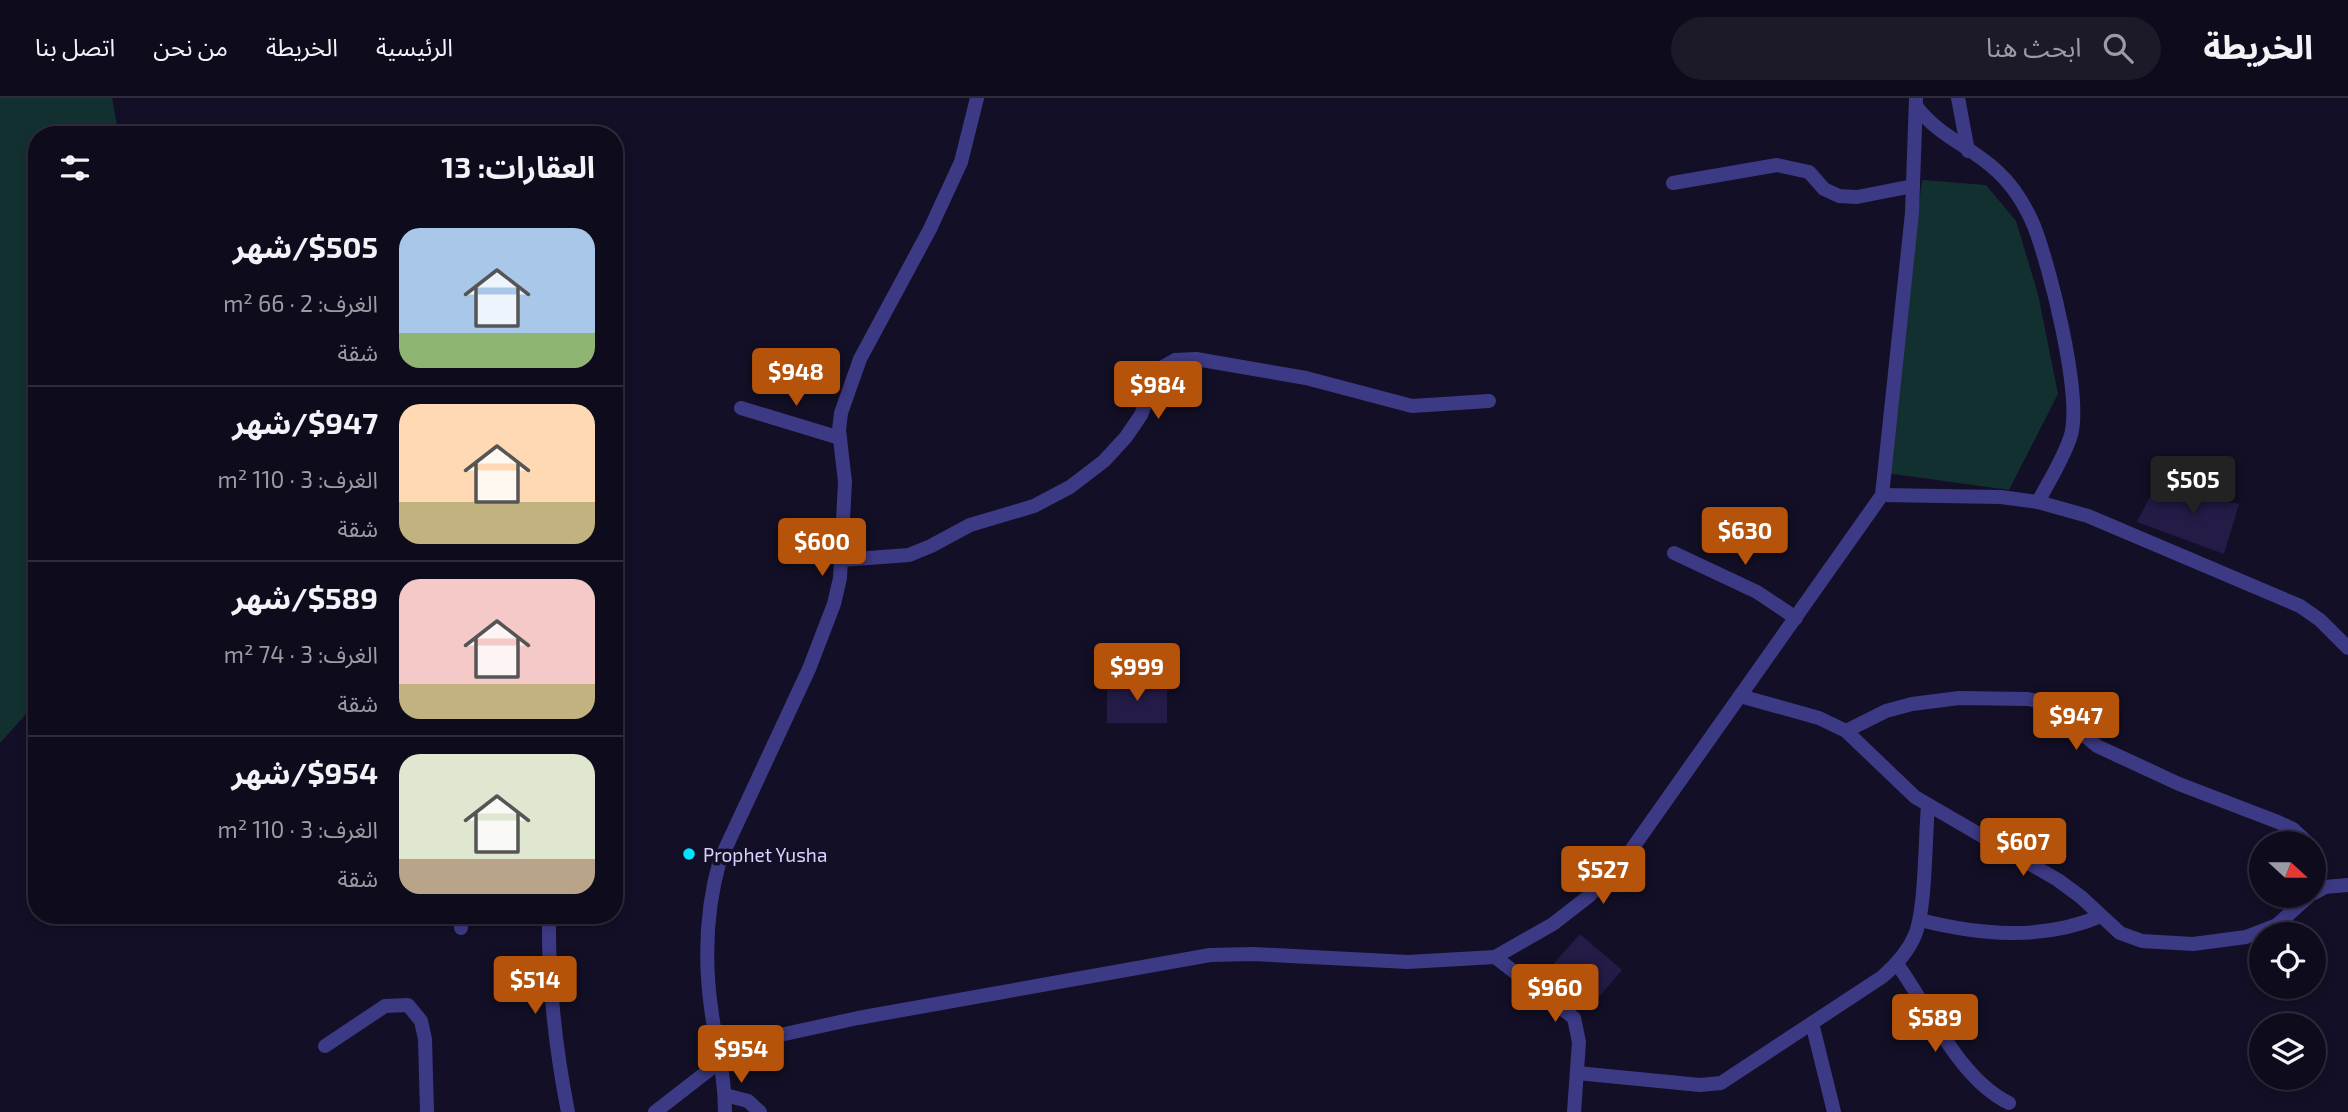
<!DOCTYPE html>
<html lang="ar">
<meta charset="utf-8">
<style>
:root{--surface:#0e0b1c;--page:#1c1929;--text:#f1f3f6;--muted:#9b9ba3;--line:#2e2b3b;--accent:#b45309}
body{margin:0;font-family:"Exo 2","Noto Sans Arabic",sans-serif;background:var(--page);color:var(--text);direction:rtl;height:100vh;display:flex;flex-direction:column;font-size:26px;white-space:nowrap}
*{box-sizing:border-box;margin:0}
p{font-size:23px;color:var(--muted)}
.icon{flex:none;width:38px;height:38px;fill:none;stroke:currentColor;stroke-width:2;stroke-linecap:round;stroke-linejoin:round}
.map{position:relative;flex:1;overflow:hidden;direction:ltr}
.drawer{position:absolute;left:28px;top:28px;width:595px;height:798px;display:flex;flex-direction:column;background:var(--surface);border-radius:28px;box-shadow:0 4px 10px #0003,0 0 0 2px var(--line);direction:rtl}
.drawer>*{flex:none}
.needle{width:46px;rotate:111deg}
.controls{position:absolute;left:2249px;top:733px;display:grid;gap:14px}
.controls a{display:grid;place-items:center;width:77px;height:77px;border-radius:50%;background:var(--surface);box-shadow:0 4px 10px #0003,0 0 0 2px var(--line);font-size:35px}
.price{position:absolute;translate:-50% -60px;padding:0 16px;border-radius:7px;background:var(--accent);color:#fff;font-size:23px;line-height:46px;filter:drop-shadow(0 2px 4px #0008)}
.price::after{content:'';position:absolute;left:50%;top:42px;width:21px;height:16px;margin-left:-10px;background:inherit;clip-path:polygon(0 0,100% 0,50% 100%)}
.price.on{background:#222;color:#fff}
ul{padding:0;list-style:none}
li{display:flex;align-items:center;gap:21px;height:175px;padding:0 28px}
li+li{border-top:2px solid var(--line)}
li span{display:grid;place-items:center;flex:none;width:196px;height:140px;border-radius:21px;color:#555}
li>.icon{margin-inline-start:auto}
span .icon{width:84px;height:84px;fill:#fffc;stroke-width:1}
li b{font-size:30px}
h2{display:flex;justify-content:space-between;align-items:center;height:84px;padding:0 28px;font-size:30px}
header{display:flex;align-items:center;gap:42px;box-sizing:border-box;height:98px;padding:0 35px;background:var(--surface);border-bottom:2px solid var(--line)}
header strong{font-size:33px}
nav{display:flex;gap:38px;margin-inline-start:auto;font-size:24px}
.search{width:490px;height:63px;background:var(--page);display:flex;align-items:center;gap:18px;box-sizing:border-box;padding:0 24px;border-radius:38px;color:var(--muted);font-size:26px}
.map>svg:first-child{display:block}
.green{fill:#12302f}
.building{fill:#241b47}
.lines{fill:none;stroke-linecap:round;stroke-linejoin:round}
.street{stroke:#3d3a85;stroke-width:14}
.poi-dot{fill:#00e5ff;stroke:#130f26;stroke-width:2.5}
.labels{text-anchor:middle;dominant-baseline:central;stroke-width:7;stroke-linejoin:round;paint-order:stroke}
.poi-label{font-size:19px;fill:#d9d4ff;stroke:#130f26;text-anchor:start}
</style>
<header>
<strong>الخريطة</strong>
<div class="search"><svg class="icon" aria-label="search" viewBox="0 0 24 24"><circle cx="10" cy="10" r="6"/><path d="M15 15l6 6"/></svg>ابحث هنا</div>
<nav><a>الرئيسية</a><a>الخريطة</a><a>من نحن</a><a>اتصل بنا</a></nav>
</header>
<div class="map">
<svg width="2348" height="1014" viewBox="0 0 2348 1014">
<rect width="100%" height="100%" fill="#130f26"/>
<g class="green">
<path d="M 0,0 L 112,0 L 119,37 L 37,37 L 37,604 L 0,645 Z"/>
<path d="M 1922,82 L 1986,87 L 2016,123 L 2038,196 L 2058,296 L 2009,392 L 1886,375 Z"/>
</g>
<g class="building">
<path d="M 2218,385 L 2223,403 L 2239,406 L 2224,456 L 2137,424 L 2152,395 L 2180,401 L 2182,391 Z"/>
<path d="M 1167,585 L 1167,625 L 1107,625 L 1107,586 Z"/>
<path d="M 1580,836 L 1622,872 L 1592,907 L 1550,870 Z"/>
</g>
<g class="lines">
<g class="street">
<path d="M 1958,0 L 1968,53"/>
<path d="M 1916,8 C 1940,40 1971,48 1998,74 C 2013,88 2026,109 2034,128 C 2050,169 2082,296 2071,337 C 2064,360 2049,383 2038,404"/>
<path d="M 1673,85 L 1777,67 L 1809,74 L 1824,91 L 1839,98 L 1857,99 L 1913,88"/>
<path d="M 741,310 L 840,340"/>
<path d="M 1882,397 L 2001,399 L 2038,404 L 2088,418 L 2300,508 L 2320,522 L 2348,550"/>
<path d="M 1674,455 L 1757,494 L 1796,520"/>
<path d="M 841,462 L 909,457 L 931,448 L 970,427 L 1034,408 L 1070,389 L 1104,363 L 1126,339 L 1141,317 L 1159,271 L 1175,262 L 1196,261 L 1306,280 L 1412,308 L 1489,303"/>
<path d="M 1740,598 L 1819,620 L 1846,633 L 1915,699 L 2058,782 L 2081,799 L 2120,835 L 2142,843 L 2193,846 L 2246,839 L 2277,827 L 2309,798"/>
<path d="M 1846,633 L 1886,613 L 1912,606 L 1959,600 L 2028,601 L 2046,605 L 2097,648 L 2179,686 L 2278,724 L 2293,731 L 2309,746"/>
<path d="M 2314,763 L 2318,792"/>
<path d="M 2314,795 L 2325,789 L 2348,787"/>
<path d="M 460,817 L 461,830"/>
<path d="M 549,817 C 548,884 555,948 568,1014"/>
<path d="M 1920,822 C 1980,837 2042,843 2101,818"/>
<path d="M 1495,859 L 1574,920 L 1579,944 L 1574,1014"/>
<path d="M 1897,866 C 1929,910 1959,981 2009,1005"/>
<path d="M 1812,925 L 1834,1014"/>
<path d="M 325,948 L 385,908 L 408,907 L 421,923 L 425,941 L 427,1014"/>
<path d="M 1577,975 L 1700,987 L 1721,985 L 1882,879 C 1896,867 1908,854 1915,837 C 1926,810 1925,740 1928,708"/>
<path d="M 725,997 L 748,1003 L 760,1014"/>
<path d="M 655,1014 L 722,962 L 771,939 L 858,920 L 1210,857 L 1253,856 L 1408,864 L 1495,859 L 1553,826 L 1589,798 L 1629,755 L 1882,397 L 1912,115 L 1916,0"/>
<path d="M 725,1014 C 725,977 717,952 712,917 C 704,864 705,814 720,762 L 809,571 L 834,506 L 840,480 L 845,384 L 839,332 L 841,315 L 860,261 L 930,131 L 961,64 L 977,0"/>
</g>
</g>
<circle class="poi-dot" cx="689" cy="756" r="7"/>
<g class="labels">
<g class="poi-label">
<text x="703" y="756">Prophet Yusha</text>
</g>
</g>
</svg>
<div class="controls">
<a><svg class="needle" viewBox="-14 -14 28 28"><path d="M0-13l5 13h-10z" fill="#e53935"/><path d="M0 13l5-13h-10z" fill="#9b9ba3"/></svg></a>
<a><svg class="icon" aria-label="locate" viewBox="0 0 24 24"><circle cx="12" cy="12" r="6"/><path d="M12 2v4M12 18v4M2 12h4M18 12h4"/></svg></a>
<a><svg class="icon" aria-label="layers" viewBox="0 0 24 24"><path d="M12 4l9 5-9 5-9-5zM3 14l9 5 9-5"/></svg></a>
</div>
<b class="price" style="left:796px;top:310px">$948</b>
<b class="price" style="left:1158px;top:323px">$984</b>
<b class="price on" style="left:2193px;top:418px">$505</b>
<b class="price" style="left:1745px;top:469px">$630</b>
<b class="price" style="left:822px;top:480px">$600</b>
<b class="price" style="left:1137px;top:605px">$999</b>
<b class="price" style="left:2076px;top:654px">$947</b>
<b class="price" style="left:2023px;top:780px">$607</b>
<b class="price" style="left:1603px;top:808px">$527</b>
<b class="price" style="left:535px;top:918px">$514</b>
<b class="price" style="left:1555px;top:926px">$960</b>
<b class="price" style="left:1935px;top:956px">$589</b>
<b class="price" style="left:741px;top:987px">$954</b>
<section class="drawer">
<h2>العقارات: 13<svg class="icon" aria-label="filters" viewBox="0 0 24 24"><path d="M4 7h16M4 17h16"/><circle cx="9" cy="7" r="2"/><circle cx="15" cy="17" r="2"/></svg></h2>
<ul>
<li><span style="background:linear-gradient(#a9c7e8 75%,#8fb573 0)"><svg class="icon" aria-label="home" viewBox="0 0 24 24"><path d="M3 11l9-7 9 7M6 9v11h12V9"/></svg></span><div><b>$505/شهر</b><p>الغرف: 2 · 66 m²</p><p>شقة</p></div></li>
<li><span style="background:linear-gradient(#ffd9b3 70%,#c2b280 0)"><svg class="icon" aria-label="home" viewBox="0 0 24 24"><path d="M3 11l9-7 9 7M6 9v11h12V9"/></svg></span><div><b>$947/شهر</b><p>الغرف: 3 · 110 m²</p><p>شقة</p></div></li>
<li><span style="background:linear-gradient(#f6c9c9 75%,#c2b280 0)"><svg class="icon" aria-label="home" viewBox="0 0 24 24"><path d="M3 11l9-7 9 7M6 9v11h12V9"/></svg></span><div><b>$589/شهر</b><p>الغرف: 3 · 74 m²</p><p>شقة</p></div></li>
<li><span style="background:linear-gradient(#dfe7d0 75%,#b9a48a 0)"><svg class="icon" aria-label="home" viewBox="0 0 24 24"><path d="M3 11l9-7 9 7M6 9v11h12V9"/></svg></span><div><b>$954/شهر</b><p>الغرف: 3 · 110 m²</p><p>شقة</p></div></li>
</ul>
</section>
</div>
